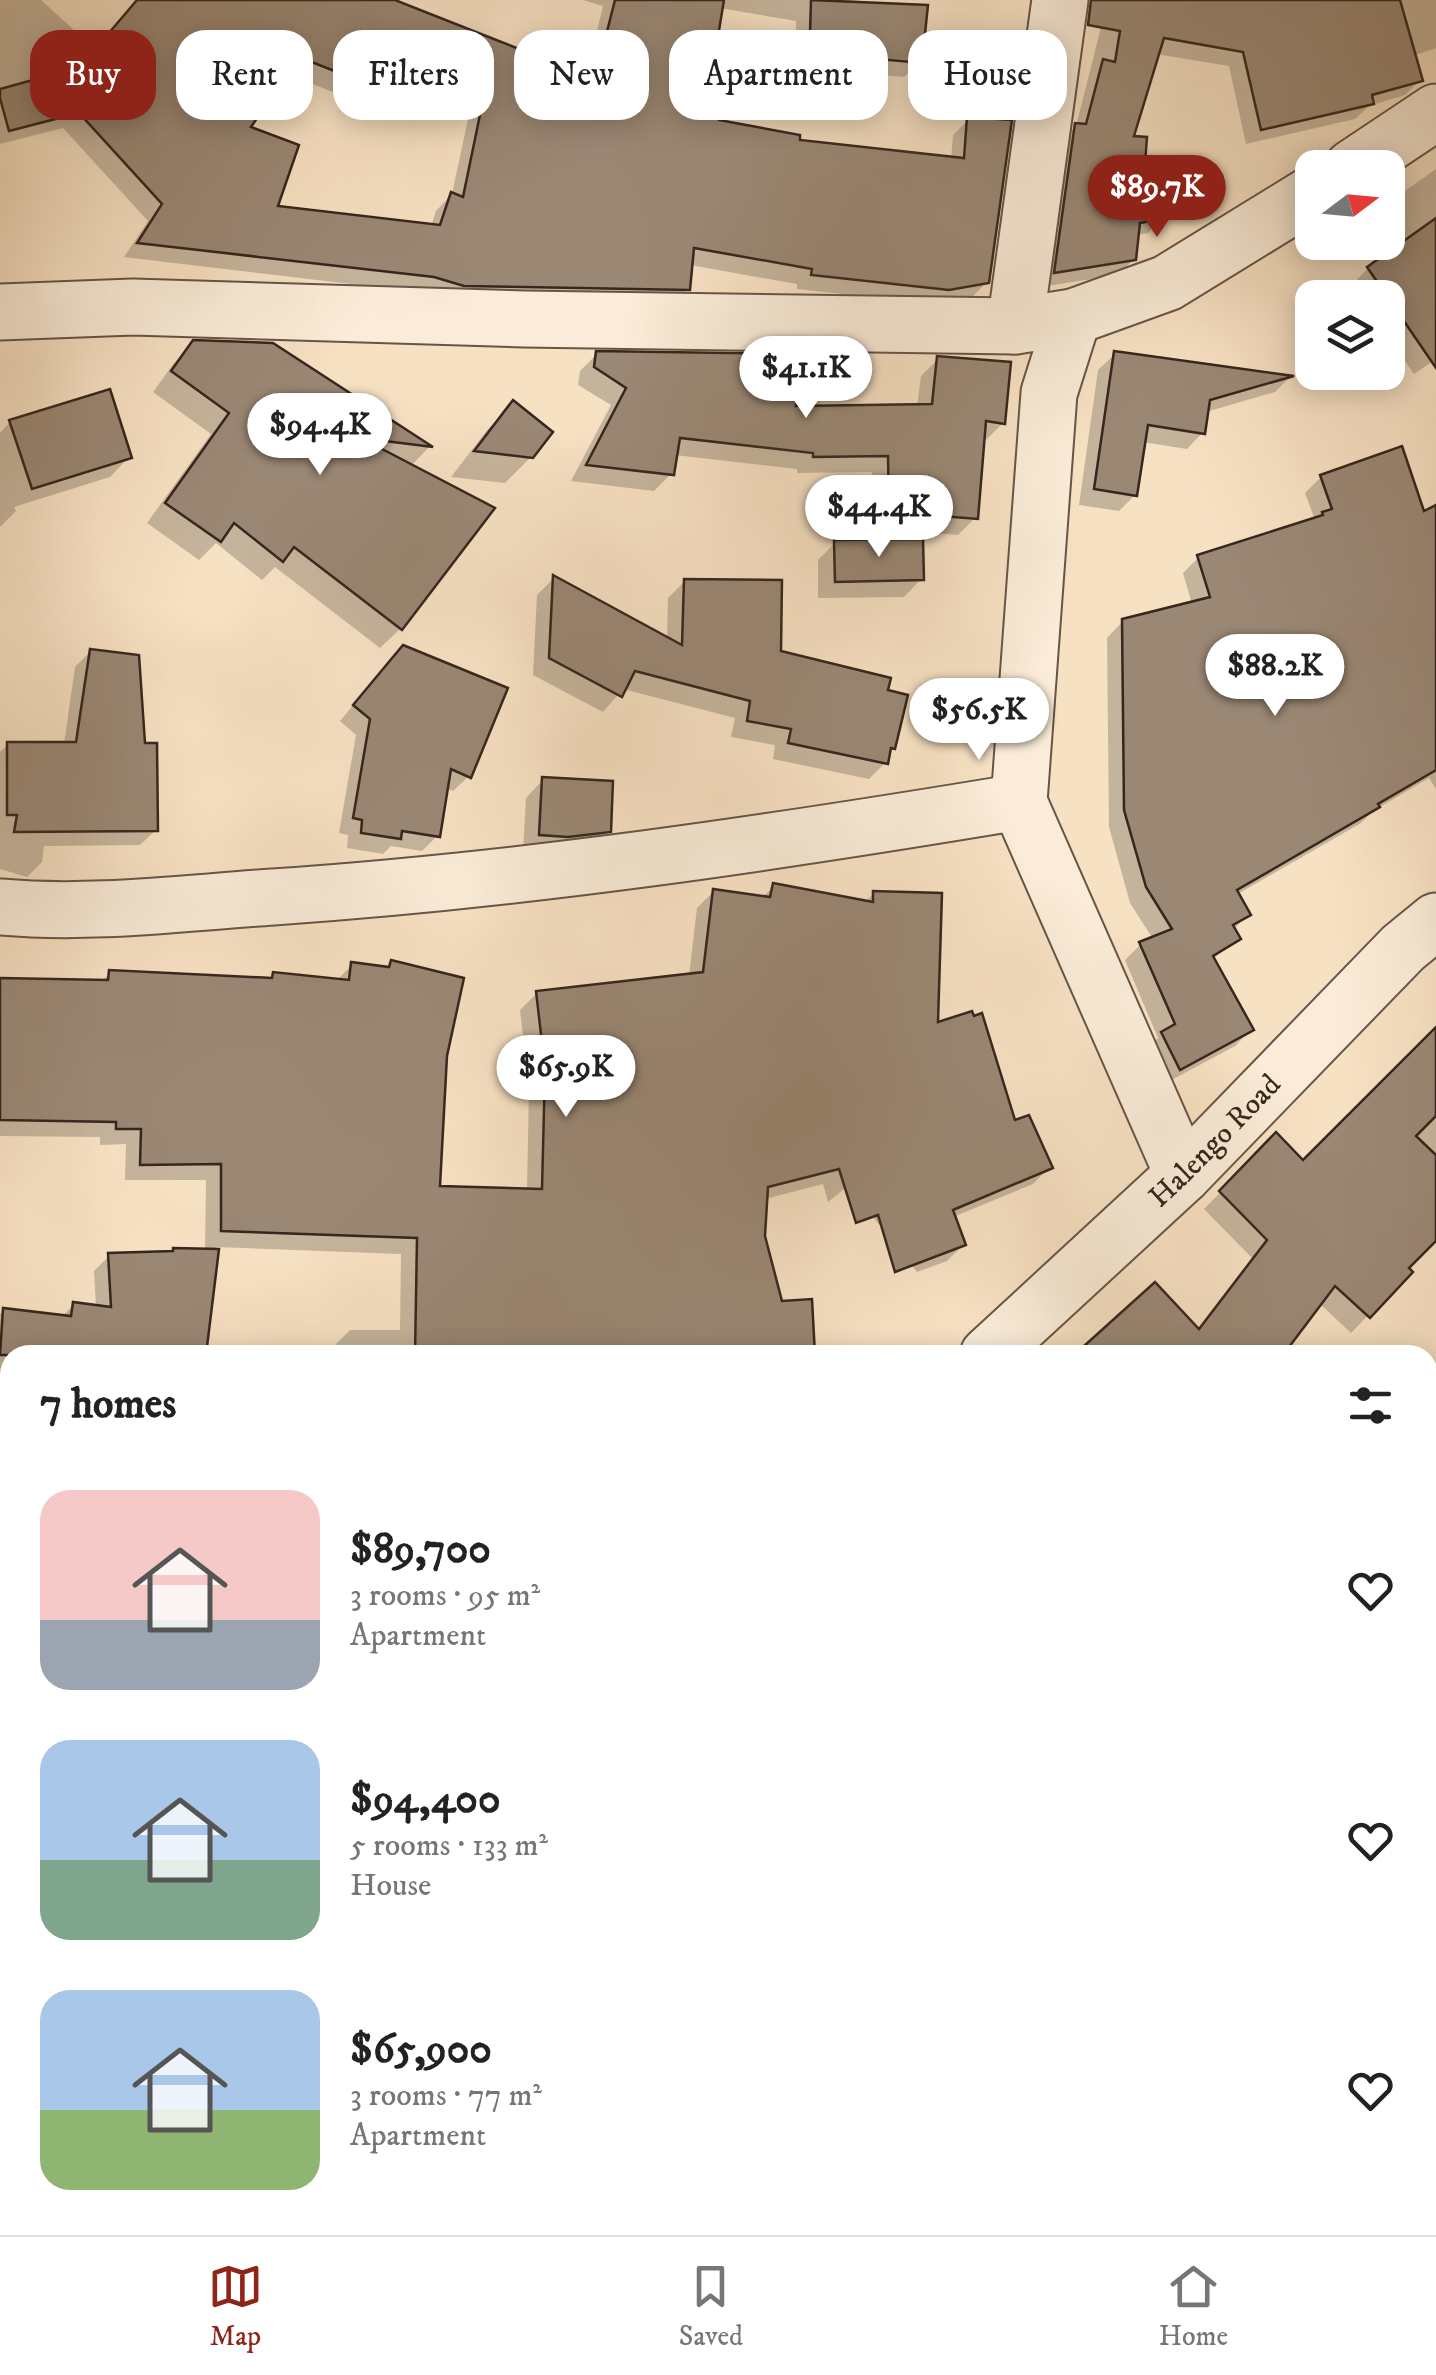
<!DOCTYPE html>
<meta charset="utf-8">
<style>
:root{--surface:#fff;--page:#f2f2f2;--text:#222;--muted:#767676;--line:#e0e0e0;--accent:#8f2418}
body{margin:0;font-family:"IM FELL DW Pica",serif;background:var(--page);color:var(--text);height:100vh;display:flex;flex-direction:column;font-size:38px;white-space:nowrap}
*{box-sizing:border-box;margin:0}
p{font-size:32px;color:var(--muted)}
.icon{flex:none;width:55px;height:55px;fill:none;stroke:currentColor;stroke-width:2;stroke-linecap:round;stroke-linejoin:round}
.map{position:relative;flex:1;overflow:hidden}
.panel{position:absolute;left:0px;top:1345px;width:1438px;height:890px;display:flex;flex-direction:column;background:var(--surface);border-radius:30px 30px 0 0;box-shadow:0 5px 25px #0003}
.panel>*{flex:none}
.hud{position:absolute;left:30px;top:30px;width:1378px;height:90px;display:flex;gap:20px}
.needle{width:65px;rotate:74deg}
.tools{position:absolute;left:1295px;top:150px;display:grid;gap:20px}
.tools a{display:grid;place-items:center;width:110px;height:110px;border-radius:20px;background:var(--surface);box-shadow:0 5px 25px #0003;font-size:50px}
.price{position:absolute;translate:-50% -85px;padding:0 22px;border-radius:35px;background:#fff;color:#222;font-size:32px;line-height:65px;filter:drop-shadow(0 2px 5px #0008)}
.price::after{content:'';position:absolute;left:50%;top:60px;width:30px;height:22px;margin-left:-15px;background:inherit;clip-path:polygon(0 0,100% 0,50% 100%)}
.price.active{background:var(--accent);color:#fff}
ul{padding:0;list-style:none}
li{display:flex;align-items:center;gap:30px;height:250px;padding:0 40px}
li span{display:grid;place-items:center;flex:none;width:280px;height:200px;border-radius:30px;color:#555}
li>.icon{margin-inline-start:auto}
span .icon{width:120px;height:120px;fill:#fffc;stroke-width:1}
li b{font-size:42px}
h2{display:flex;justify-content:space-between;align-items:center;height:120px;padding:0 40px;font-size:42px}
.chip{padding:0 35px;border-radius:30px;background:var(--surface);box-shadow:0 5px 25px #0003;font-size:35px;line-height:90px}
.chip.active{background:var(--accent);color:#fff}
.tab-bar{display:flex;justify-content:space-around;align-items:center;height:140px;border-top:2px solid var(--line);background:var(--surface);font-size:28px;color:var(--muted)}
.tab-bar a{display:grid;justify-items:center;gap:5px}
.tab-bar .active{color:var(--accent)}
.map>svg:first-child{display:block}
.shadow{fill:#0003;fill-rule:evenodd}
.building{fill:#9a8774;stroke:#36261e;stroke-width:2.5;fill-rule:evenodd}
.lines{fill:none;stroke-linecap:round;stroke-linejoin:round}
.minor-casing{stroke:#665547;stroke-width:59}
.minor{stroke:#faecd8;stroke-width:55}
.labels{text-anchor:middle;dominant-baseline:central;stroke-width:10;stroke-linejoin:round;paint-order:stroke}
.street-label{font-size:30px;fill:#36261e;stroke:#faecd8}
</style>
<div class="map">
<svg width="1436" height="2235" viewBox="0 0 1436 2235">
<rect width="100%" height="100%" fill="#f7e1c3"/>
<filter id="stains"><feTurbulence type="fractalNoise" baseFrequency=".002" numOctaves="4"/><feColorMatrix values="0 0 0 0 .2 0 0 0 0 .09 0 0 0 0 .02 0 0 0 .5 -.17"/></filter>
<radialGradient id="worn" r=".72"><stop offset=".6" stop-color="#630" stop-opacity="0"/><stop offset="1" stop-color="#630" stop-opacity=".3"/></radialGradient>
<g class="shadow">
<path d="M 0,0 L 41,0 L 96,50 L 137,0 L 400,0 L 399,4 L 563,73 L 586,76 L 603,6 L 583,0 L 851,0 L 925,7 L 920,61 L 904,77 L 867,74 L 860,82 L 795,79 L 796,21 L 720,8 L 707,87 L 716,122 L 797,142 L 951,159 L 953,135 L 968,120 L 987,282 L 971,298 L 932,304 L 797,289 L 797,284 L 690,265 L 688,289 L 672,305 L 418,292 L 124,257 L 148,221 L 63,128 L 0,144 ZM 285,73 L 383,112 L 398,96 L 407,73 L 474,91 L 452,194 L 436,211 L 431,226 L 275,208 L 247,128 Z"/>
<path d="M 1108,0 L 1436,0 L 1436,48 L 1413,56 L 1420,80 L 1405,95 L 1369,106 L 1355,119 L 1246,144 L 1229,66 L 1156,54 L 1131,138 L 1141,180 L 1163,217 L 1148,233 L 1136,235 L 1134,259 L 1118,275 L 1040,287 L 1060,141 L 1076,126 Z"/>
<path d="M 1436,169 L 1436,359 L 1414,374 L 1388,336 L 1388,298 L 1361,298 L 1352,285 L 1368,268 L 1402,245 L 1388,223 L 1388,203 Z"/>
<path d="M 194,343 L 272,345 L 429,447 L 410,467 L 491,509 L 400,629 L 380,648 L 275,567 L 262,580 L 216,543 L 199,560 L 147,523 L 211,434 L 153,392 L 174,363 Z"/>
<path d="M 597,354 L 793,409 L 917,407 L 921,376 L 938,359 L 1003,423 L 986,440 L 982,439 L 975,518 L 958,535 L 873,528 L 872,472 L 797,473 L 797,469 L 675,455 L 671,474 L 654,491 L 571,481 L 611,405 L 578,385 L 580,371 Z"/>
<path d="M 1115,354 L 1289,378 L 1275,392 L 1206,412 L 1203,432 L 1187,449 L 1142,442 L 1135,495 L 1119,511 L 1079,505 L 1098,370 Z"/>
<path d="M 513,404 L 531,457 L 505,483 L 451,477 L 488,429 Z"/>
<path d="M 10,422 L 129,457 L 110,477 L 14,507 L 16,511 L 0,527 L 0,433 Z"/>
<path d="M 1321,477 L 1423,514 L 1436,526 L 1436,789 L 1429,778 L 1373,811 L 1361,823 L 1236,895 L 1248,914 L 1233,930 L 1238,938 L 1212,960 L 1251,1030 L 1235,1046 L 1164,1084 L 1146,1050 L 1158,1038 L 1125,960 L 1141,944 L 1153,939 L 1130,903 L 1109,827 L 1107,638 L 1123,621 L 1192,604 L 1183,573 L 1199,557 L 1315,520 L 1305,493 Z"/>
<path d="M 836,542 L 921,579 L 904,597 L 818,598 L 818,560 Z"/>
<path d="M 554,578 L 667,640 L 668,598 L 685,581 L 778,653 L 885,692 L 893,748 L 886,762 L 869,779 L 773,759 L 775,745 L 731,737 L 735,718 L 623,689 L 603,712 L 533,675 L 537,595 Z"/>
<path d="M 91,651 L 143,746 L 156,830 L 140,845 L 44,846 L 42,862 L 27,877 L 0,869 L 0,752 L 8,744 L 64,744 L 75,667 Z"/>
<path d="M 388,663 L 469,776 L 453,791 L 445,788 L 437,836 L 422,851 L 391,846 L 383,854 L 347,848 L 348,835 L 339,833 L 356,735 L 340,721 Z"/>
<path d="M 543,780 L 608,831 L 591,848 L 523,852 L 526,798 Z"/>
<path d="M 774,886 L 864,903 L 874,893 L 935,1025 L 1050,1167 L 1033,1184 L 953,1217 L 963,1245 L 947,1261 L 917,1272 L 848,1186 L 828,1202 L 823,1184 L 765,1199 L 763,1236 L 780,1304 L 813,1355 L 334,1355 L 333,1347 L 350,1330 L 400,1330 L 401,1254 L 216,1247 L 204,1355 L 10,1355 L 10,1392 L 0,1391 L 0,1314 L 4,1311 L 61,1317 L 74,1305 L 96,1307 L 94,1271 L 110,1255 L 205,1251 L 206,1180 L 125,1180 L 126,1144 L 100,1145 L 100,1137 L 0,1136 L 0,981 L 100,983 L 110,973 L 268,980 L 274,975 L 335,982 L 352,965 L 444,1055 L 437,1188 L 527,1191 L 529,1087 L 520,1010 L 537,993 L 689,976 L 697,908 L 714,891 L 762,898 Z"/>
<path d="M 1436,1037 L 1436,1238 L 1406,1268 L 1410,1272 L 1351,1333 L 1319,1303 L 1280,1355 L 1078,1355 L 1197,1330 L 1252,1258 L 1204,1209 L 1276,1136 L 1303,1163 Z"/>
<path d="M 1428,1410 L 1436,1416 L 1436,2185 L 1428,2178 Z"/>
<path d="M 10,1441 L 10,1637 L 0,1631 L 0,1443 Z"/>
<path d="M 140,2225 L 273,2225 L 254,2235 L 126,2235 Z"/>
<path d="M 299,2225 L 1330,2225 L 1321,2235 L 615,2235 L 612,2230 L 604,2235 L 304,2235 Z"/>
</g>
<g class="building">
<path d="M 137,0 L 395,0 L 567,68 L 566,71 L 596,75 L 615,0 L 724,0 L 710,85 L 724,87 L 719,120 L 800,135 L 800,140 L 964,158 L 967,117 L 1012,120 L 989,283 L 949,290 L 811,275 L 812,269 L 694,248 L 690,290 L 464,286 L 434,277 L 137,243 L 162,204 L 79,113 L 9,131 L 0,98 L 0,89 L 80,67 ZM 299,57 L 400,97 L 416,57 L 488,76 L 463,197 L 451,192 L 440,225 L 278,206 L 299,145 L 251,127 Z"/>
<path d="M 811,0 L 928,5 L 922,63 L 878,59 L 878,67 L 809,65 Z"/>
<path d="M 1091,0 L 1400,0 L 1423,81 L 1372,95 L 1374,104 L 1261,130 L 1243,52 L 1164,38 L 1134,136 L 1147,137 L 1144,177 L 1159,175 L 1166,218 L 1140,223 L 1136,260 L 1054,273 L 1075,123 L 1086,124 L 1103,59 L 1115,62 L 1120,31 L 1088,25 Z"/>
<path d="M 1436,218 L 1436,368 L 1367,267 Z"/>
<path d="M 193,340 L 273,343 L 433,447 L 361,438 L 495,508 L 402,630 L 294,547 L 283,562 L 234,523 L 221,542 L 165,503 L 229,413 L 171,371 Z"/>
<path d="M 596,351 L 801,354 L 796,406 L 932,404 L 937,356 L 1011,362 L 1005,424 L 986,421 L 978,519 L 889,512 L 888,456 L 813,457 L 813,453 L 680,438 L 674,475 L 586,465 L 626,388 L 594,367 Z"/>
<path d="M 1114,351 L 1294,376 L 1210,400 L 1205,434 L 1148,425 L 1137,496 L 1094,489 Z"/>
<path d="M 110,389 L 132,458 L 32,489 L 9,420 Z"/>
<path d="M 513,400 L 553,432 L 533,458 L 474,451 Z"/>
<path d="M 1402,446 L 1424,511 L 1436,505 L 1436,770 L 1378,804 L 1380,807 L 1237,890 L 1251,915 L 1233,925 L 1241,939 L 1213,956 L 1254,1030 L 1180,1070 L 1161,1032 L 1175,1024 L 1139,942 L 1172,929 L 1146,887 L 1124,810 L 1122,619 L 1210,597 L 1197,555 L 1323,515 L 1322,512 L 1332,509 L 1320,475 Z"/>
<path d="M 923,539 L 924,580 L 835,582 L 834,540 Z"/>
<path d="M 553,575 L 682,645 L 684,579 L 782,580 L 781,651 L 891,678 L 888,690 L 908,695 L 895,749 L 891,748 L 888,764 L 788,743 L 791,729 L 747,721 L 750,701 L 635,671 L 622,697 L 549,658 Z"/>
<path d="M 403,645 L 508,688 L 471,778 L 451,769 L 440,837 L 402,831 L 401,839 L 361,833 L 362,820 L 353,818 L 370,719 L 353,705 Z"/>
<path d="M 90,649 L 139,655 L 145,743 L 157,743 L 158,831 L 14,832 L 17,815 L 7,815 L 7,742 L 76,742 Z"/>
<path d="M 542,777 L 613,781 L 611,832 L 568,837 L 539,835 Z"/>
<path d="M 773,883 L 873,902 L 873,891 L 942,893 L 938,1022 L 972,1011 L 974,1016 L 982,1013 L 1015,1120 L 1029,1115 L 1053,1168 L 953,1210 L 966,1245 L 895,1272 L 878,1215 L 856,1223 L 839,1169 L 768,1187 L 765,1236 L 782,1301 L 812,1299 L 815,1355 L 415,1355 L 417,1238 L 221,1231 L 221,1164 L 140,1165 L 141,1129 L 116,1129 L 116,1122 L 0,1120 L 0,978 L 108,980 L 109,970 L 272,978 L 273,972 L 349,980 L 351,962 L 389,967 L 391,960 L 464,978 L 447,1056 L 440,1186 L 542,1189 L 545,1069 L 536,991 L 703,972 L 713,889 L 770,897 Z"/>
<path d="M 1436,1027 L 1436,1116 L 1416,1136 L 1436,1155 L 1436,1241 L 1409,1268 L 1413,1272 L 1370,1318 L 1335,1286 L 1283,1355 L 1074,1355 L 1155,1282 L 1199,1329 L 1267,1240 L 1219,1191 L 1276,1132 L 1303,1160 Z"/>
<path d="M 173,1248 L 219,1249 L 206,1355 L 0,1355 L 3,1308 L 71,1316 L 73,1302 L 111,1307 L 108,1253 L 173,1251 Z"/>
</g>
<g class="lines">
<g class="minor-casing">
<g id="minor">
<path d="M 1352,168 L 1436,112"/>
<path d="M 0,312 L 133,307 L 524,319 L 1015,326 L 1073,317 L 1167,283 L 1312,194"/>
<path d="M 1073,317 L 1049,393 L 1019,802 L 1183,1175"/>
<path d="M 1015,326 L 1060,0"/>
<path d="M 0,907 C 91,915 182,903 273,897 C 523,880 772,843 1019,802"/>
<path id="s1" d="M 988,1355 L 1183,1175 L 1403,948 L 1436,921"/>
<path d="M 0,1409 L 10,1409"/>
<path d="M 0,2194 L 10,2187"/>
</g>
</g>
<use href="#minor" class="minor"/>
</g>
<g class="labels">
<g class="street-label">
<text stroke="none"><textPath href="#s1" startOffset="312">Halengo Road</textPath></text>
</g>
</g>
<rect width="100%" height="100%" filter="url(#stains)"/>
<rect width="100%" height="100%" fill="url(#worn)"/>
</svg>
<div class="tools">
<a><svg class="needle" viewBox="-14 -14 28 28"><path d="M0-13l5 13h-10z" fill="#e53935"/><path d="M0 13l5-13h-10z" fill="#767676"/></svg></a>
<a><svg class="icon" aria-label="layers" viewBox="0 0 24 24"><path d="M12 4l9 5-9 5-9-5zM3 14l9 5 9-5"/></svg></a>
</div>
<b class="price active" style="left:1157px;top:240px">$89.7K</b>
<b class="price" style="left:806px;top:421px">$41.1K</b>
<b class="price" style="left:320px;top:478px">$94.4K</b>
<b class="price" style="left:879px;top:560px">$44.4K</b>
<b class="price" style="left:1275px;top:719px">$88.2K</b>
<b class="price" style="left:979px;top:763px">$56.5K</b>
<b class="price" style="left:566px;top:1120px">$65.9K</b>
<div class="hud">
<a class="chip active">Buy</a>
<a class="chip">Rent</a>
<a class="chip">Filters</a>
<a class="chip">New</a>
<a class="chip">Apartment</a>
<a class="chip">House</a>
</div>
<section class="panel">
<h2>7 homes<svg class="icon" aria-label="filters" viewBox="0 0 24 24"><path d="M4 7h16M4 17h16"/><circle cx="9" cy="7" r="2"/><circle cx="15" cy="17" r="2"/></svg></h2>
<ul>
<li><span style="background:linear-gradient(#f6c9c9 65%,#9aa5b1 0)"><svg class="icon" aria-label="home" viewBox="0 0 24 24"><path d="M3 11l9-7 9 7M6 9v11h12V9"/></svg></span><div><b>$89,700</b><p>3 rooms · 95 m²</p><p>Apartment</p></div><svg class="icon" aria-label="heart" viewBox="0 0 24 24"><path d="M12 20l-8-8c-3-5 5-10 8-4 3-6 11-1 8 4z"/></svg></li>
<li><span style="background:linear-gradient(#a9c7e8 60%,#7fa58c 0)"><svg class="icon" aria-label="home" viewBox="0 0 24 24"><path d="M3 11l9-7 9 7M6 9v11h12V9"/></svg></span><div><b>$94,400</b><p>5 rooms · 133 m²</p><p>House</p></div><svg class="icon" aria-label="heart" viewBox="0 0 24 24"><path d="M12 20l-8-8c-3-5 5-10 8-4 3-6 11-1 8 4z"/></svg></li>
<li><span style="background:linear-gradient(#a9c7e8 60%,#8fb573 0)"><svg class="icon" aria-label="home" viewBox="0 0 24 24"><path d="M3 11l9-7 9 7M6 9v11h12V9"/></svg></span><div><b>$65,900</b><p>3 rooms · 77 m²</p><p>Apartment</p></div><svg class="icon" aria-label="heart" viewBox="0 0 24 24"><path d="M12 20l-8-8c-3-5 5-10 8-4 3-6 11-1 8 4z"/></svg></li>
</ul>
</section>
</div>
<nav class="tab-bar">
<a class="active"><svg class="icon" aria-label="map" viewBox="0 0 24 24"><path d="M3 6l6-2 6 2 6-2v14l-6 2-6-2-6 2zM9 4v14M15 6v14"/></svg>Map</a>
<a><svg class="icon" aria-label="saved" viewBox="0 0 24 24"><path d="M7 4h10v16l-5-4-5 4z"/></svg>Saved</a>
<a><svg class="icon" aria-label="home" viewBox="0 0 24 24"><path d="M3 11l9-7 9 7M6 9v11h12V9"/></svg>Home</a>
</nav>
